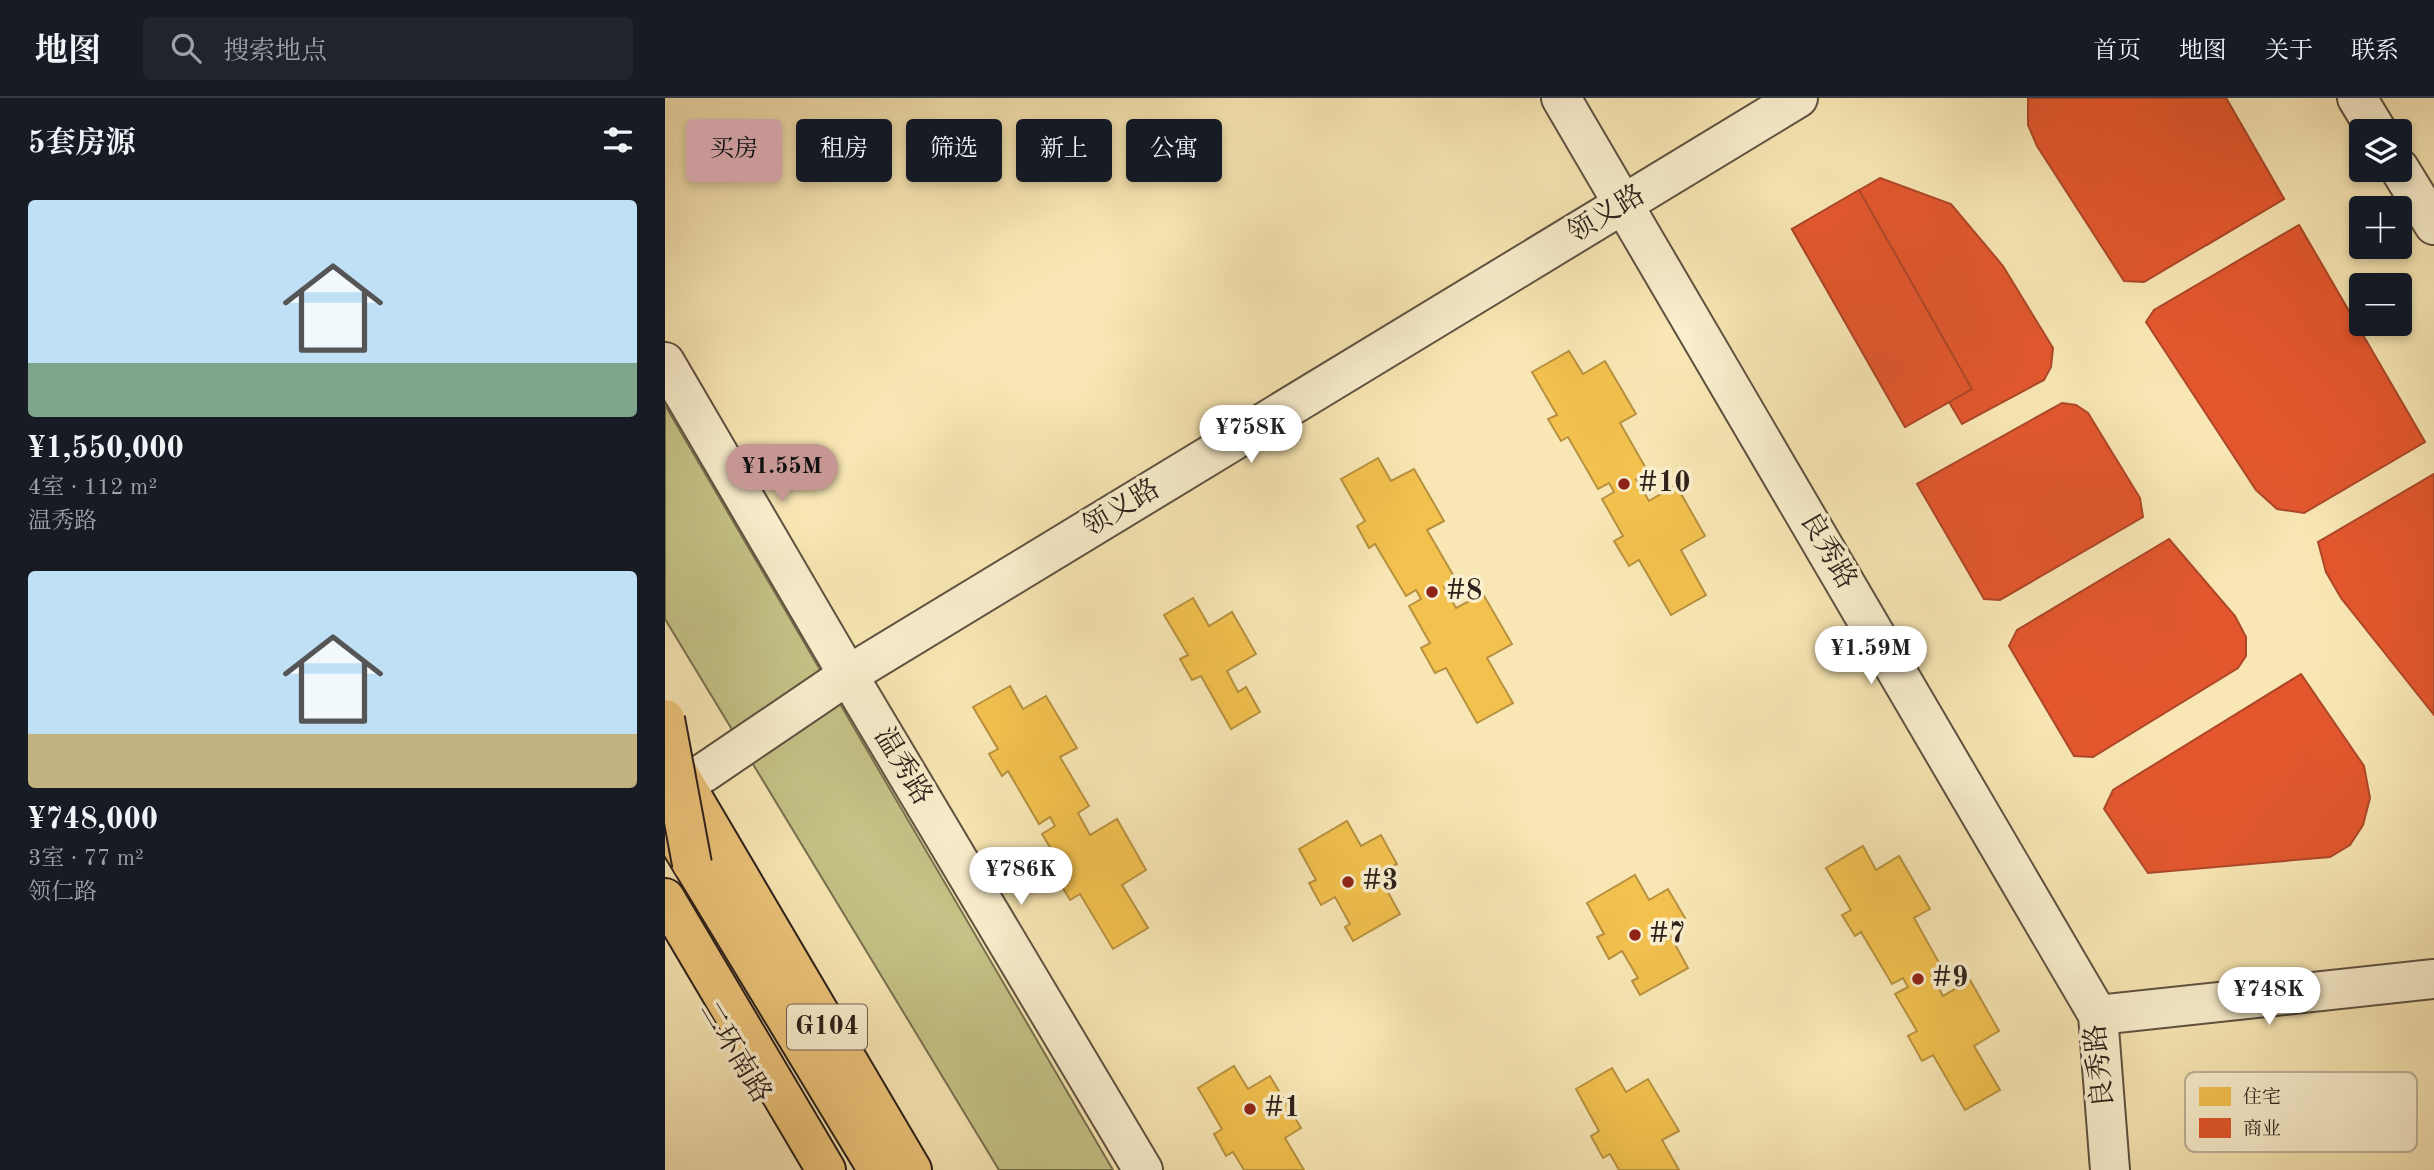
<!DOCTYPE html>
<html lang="zh">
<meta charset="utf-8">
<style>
:root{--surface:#171b24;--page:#20242c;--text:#f1f3f6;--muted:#9ea1a6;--line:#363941;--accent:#c59692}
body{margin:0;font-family:"Old Standard TT","Noto Serif SC",serif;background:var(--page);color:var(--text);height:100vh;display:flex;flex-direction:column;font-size:26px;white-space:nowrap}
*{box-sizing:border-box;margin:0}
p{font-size:23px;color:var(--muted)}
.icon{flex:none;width:38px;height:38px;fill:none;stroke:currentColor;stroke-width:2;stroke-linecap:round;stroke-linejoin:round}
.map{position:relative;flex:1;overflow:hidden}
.details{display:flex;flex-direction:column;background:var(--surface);width:665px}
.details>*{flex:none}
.top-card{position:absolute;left:21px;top:21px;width:665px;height:63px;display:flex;gap:14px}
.controls{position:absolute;left:1684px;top:21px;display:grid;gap:14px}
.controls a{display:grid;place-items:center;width:63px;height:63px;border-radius:7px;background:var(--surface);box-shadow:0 4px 10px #0003;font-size:35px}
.price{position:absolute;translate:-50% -60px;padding:0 16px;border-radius:24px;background:#fff;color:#222;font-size:23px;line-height:46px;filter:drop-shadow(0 2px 4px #0008)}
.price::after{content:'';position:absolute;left:50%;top:42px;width:21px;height:16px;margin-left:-10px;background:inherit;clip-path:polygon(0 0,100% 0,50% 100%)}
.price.selected{background:var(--accent);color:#111}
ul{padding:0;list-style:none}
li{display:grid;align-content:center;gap:14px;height:371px;padding:0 28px}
li span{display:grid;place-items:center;height:217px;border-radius:7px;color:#555}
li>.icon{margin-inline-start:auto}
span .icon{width:126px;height:126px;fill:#fffc;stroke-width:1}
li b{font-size:30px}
h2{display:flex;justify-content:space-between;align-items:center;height:84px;padding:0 28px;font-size:30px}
.chip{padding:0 24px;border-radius:7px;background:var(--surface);box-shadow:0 4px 10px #0003;font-size:24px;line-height:63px}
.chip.selected{background:var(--accent);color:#111}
header{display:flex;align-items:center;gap:42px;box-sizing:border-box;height:98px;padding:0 35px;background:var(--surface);border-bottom:2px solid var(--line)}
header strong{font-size:33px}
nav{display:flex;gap:38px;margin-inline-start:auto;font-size:24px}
.search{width:490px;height:63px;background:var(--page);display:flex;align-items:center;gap:18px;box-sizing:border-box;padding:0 24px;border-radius:7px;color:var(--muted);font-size:26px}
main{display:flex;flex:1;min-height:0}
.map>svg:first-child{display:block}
.green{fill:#c5c387;stroke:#787251;stroke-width:2}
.homes{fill:#f2c14e;stroke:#b7913f;stroke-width:2}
.shops{fill:#e4572e;stroke:#ad4728;stroke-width:2}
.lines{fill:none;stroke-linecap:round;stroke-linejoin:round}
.tertiary-casing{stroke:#5f5241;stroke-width:42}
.trunk-casing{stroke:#2c211b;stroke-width:42}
.tertiary{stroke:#faefce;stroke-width:38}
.trunk{stroke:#ecc47a;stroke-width:38}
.trunk-bridge-casing{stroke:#2c211b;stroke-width:42;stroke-linecap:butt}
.trunk-bridge{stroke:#ecc47a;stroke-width:38}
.poi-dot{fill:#8f2418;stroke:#faefce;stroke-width:2.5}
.labels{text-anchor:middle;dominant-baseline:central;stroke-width:7;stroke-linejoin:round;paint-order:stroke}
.shield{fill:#faefce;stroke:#6a5f51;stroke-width:2}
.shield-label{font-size:26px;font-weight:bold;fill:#2c211b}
.street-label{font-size:28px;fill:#2c211b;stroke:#faefce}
.poi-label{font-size:28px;font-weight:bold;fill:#2c211b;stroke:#faefce;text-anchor:start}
.key{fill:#faefce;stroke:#bcb198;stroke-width:2}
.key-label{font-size:19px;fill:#2c211b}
</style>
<header>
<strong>地图</strong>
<div class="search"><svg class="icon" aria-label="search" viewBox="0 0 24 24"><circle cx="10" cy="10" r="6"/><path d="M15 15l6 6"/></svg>搜索地点</div>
<nav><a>首页</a><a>地图</a><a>关于</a><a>联系</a></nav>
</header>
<main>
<section class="details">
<h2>5套房源<svg class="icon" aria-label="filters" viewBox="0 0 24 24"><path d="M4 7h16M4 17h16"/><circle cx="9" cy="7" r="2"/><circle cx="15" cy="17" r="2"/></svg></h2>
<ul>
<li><span style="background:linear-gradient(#bfe0f5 75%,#7fa58c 0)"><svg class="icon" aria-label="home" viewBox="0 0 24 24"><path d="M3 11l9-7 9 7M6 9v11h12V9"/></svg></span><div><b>¥1,550,000</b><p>4室 · 112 m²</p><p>温秀路</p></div></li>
<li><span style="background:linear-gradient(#bfe0f5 75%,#c2b280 0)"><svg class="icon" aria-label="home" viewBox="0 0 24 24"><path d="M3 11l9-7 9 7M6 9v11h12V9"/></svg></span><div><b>¥748,000</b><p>3室 · 77 m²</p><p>领仁路</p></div></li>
</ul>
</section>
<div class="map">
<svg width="1769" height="1072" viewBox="0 0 1769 1072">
<rect width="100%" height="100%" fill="#f8e7b4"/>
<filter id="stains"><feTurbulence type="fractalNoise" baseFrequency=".00286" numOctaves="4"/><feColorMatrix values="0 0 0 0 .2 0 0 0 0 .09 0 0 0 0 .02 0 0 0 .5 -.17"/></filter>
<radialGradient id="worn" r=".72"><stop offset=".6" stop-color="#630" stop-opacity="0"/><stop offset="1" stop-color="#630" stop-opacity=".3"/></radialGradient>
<path class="green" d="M 0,307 L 448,1072 L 334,1072 L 0,521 Z"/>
<g class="homes">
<path d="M 1634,127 L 1760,344 L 1695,382 L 1568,166 Z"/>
<path d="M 904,253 L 918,276 L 940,263 L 971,316 L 955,325 L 983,374 L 971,381 L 984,403 L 1011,387 L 1040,438 L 1016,452 L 1041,497 L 1006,517 L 974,462 L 964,468 L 949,443 L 958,438 L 937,401 L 949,394 L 944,385 L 933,391 L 903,339 L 896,343 L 883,321 L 892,317 L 867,274 Z"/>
<path d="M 713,360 L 726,383 L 749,371 L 779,423 L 762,432 L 791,482 L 779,489 L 791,510 L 818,496 L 847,546 L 822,560 L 848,605 L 812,625 L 781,570 L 770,575 L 756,550 L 765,545 L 744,508 L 756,501 L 751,492 L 741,498 L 710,446 L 704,450 L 692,428 L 700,423 L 676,381 Z"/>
<path d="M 1769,377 L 1769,509 L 1711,410 Z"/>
<path d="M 528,500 L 544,528 L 567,514 L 591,556 L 562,573 L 573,594 L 581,589 L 595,614 L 566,631 L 536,578 L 527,582 L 515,561 L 523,557 L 499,517 Z"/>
<path d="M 345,588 L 358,611 L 381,598 L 412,650 L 395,659 L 424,708 L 413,715 L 425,737 L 452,721 L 481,772 L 457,787 L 483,830 L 448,851 L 415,796 L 405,802 L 390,777 L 399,772 L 377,736 L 390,728 L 385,719 L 374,726 L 343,673 L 337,678 L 324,656 L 333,651 L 308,609 Z"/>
<path d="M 682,723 L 696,748 L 716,737 L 732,766 L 713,776 L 735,816 L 688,843 L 680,829 L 685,826 L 670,799 L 656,807 L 644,785 L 651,782 L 634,751 Z"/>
<path d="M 1198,748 L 1211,772 L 1234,758 L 1265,811 L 1249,820 L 1277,870 L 1266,876 L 1278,898 L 1305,882 L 1334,933 L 1309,948 L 1335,992 L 1300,1012 L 1268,957 L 1257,963 L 1243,938 L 1252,933 L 1230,896 L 1243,889 L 1238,880 L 1227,886 L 1196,834 L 1190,838 L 1177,817 L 1186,812 L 1161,770 Z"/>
<path d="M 970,777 L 984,802 L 1003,791 L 1020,820 L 1001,830 L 1023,870 L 975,897 L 967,883 L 973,880 L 957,853 L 944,861 L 932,839 L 939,836 L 922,805 Z"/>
<path d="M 569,968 L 583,991 L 605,978 L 636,1030 L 620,1040 L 639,1072 L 579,1072 L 568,1054 L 561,1058 L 549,1036 L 557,1031 L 533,990 Z"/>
<path d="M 947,970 L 961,994 L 983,981 L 1014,1033 L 997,1042 L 1014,1072 L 954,1072 L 945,1056 L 938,1060 L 926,1038 L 934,1033 L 911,991 Z"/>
</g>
<g class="shops">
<path d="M 1455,0 L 1561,0 L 1619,101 L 1542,147 Z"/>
<path d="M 1561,0 L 1619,101 L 1479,184 L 1459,183 L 1372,48 L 1363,27 L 1363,0 Z"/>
<path d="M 1215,80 L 1286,106 L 1338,168 L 1388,250 L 1386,269 L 1379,282 L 1297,326 L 1284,304 L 1240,329 L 1127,131 Z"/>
<path d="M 1194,92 L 1307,291 L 1240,329 L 1127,131 Z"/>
<path d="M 1634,127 L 1760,344 L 1639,415 L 1612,411 L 1591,392 L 1481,224 L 1489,212 Z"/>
<path d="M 1397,305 L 1411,307 L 1423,315 L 1475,400 L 1478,419 L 1335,502 L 1319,501 L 1252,386 Z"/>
<path d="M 1769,376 L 1769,617 L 1676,500 L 1661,474 L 1653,444 Z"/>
<path d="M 1504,441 L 1570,518 L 1581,539 L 1581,558 L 1573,570 L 1428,659 L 1409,658 L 1344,548 L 1352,532 Z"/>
<path d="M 1636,576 L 1699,668 L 1705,700 L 1698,727 L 1685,747 L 1665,759 L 1483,775 L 1439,711 L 1448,692 Z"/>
</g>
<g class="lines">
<g class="tertiary-casing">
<g id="tertiary">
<path d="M 896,0 L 1433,917 L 1445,1072"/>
<path d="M 1692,0 L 1712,33"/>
<path d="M 1734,70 L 1769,127"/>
<path d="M 0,264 L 183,577 L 478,1072"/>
<path d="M 0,696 L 40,674 L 183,577 L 1133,0"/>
<path d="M 1433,917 L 1769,881"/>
</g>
</g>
<g class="trunk-casing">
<g id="trunk">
<path d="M 12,673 L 247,1072"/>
<path d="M 11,739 L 213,1072"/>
<path d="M 0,800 L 161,1072"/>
</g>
</g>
<use href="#tertiary" class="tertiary"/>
<use href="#trunk" class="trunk"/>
<g class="trunk-bridge-casing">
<path id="trunk-bridge" d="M 0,621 L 27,766"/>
</g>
<use href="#trunk-bridge" class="trunk-bridge"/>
</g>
<g class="poi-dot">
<circle cx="959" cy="386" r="7"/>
<circle cx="767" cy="494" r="7"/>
<circle cx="683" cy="784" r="7"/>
<circle cx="970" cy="837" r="7"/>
<circle cx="1253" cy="881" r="7"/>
<circle cx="585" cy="1011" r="7"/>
</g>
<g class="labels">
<rect class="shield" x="122" y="906.5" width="80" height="45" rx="5"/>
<g class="shield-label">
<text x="162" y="929">G104</text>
</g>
<g class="street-label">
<text transform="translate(942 117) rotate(-31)">领义路</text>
<text transform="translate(457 411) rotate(-31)">领义路</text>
<text transform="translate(1162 453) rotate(60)">良秀路</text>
<text transform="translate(237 669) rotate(59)">温秀路</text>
<text transform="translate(69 955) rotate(59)">二环南路</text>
<text transform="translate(1436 968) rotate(-96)">良秀路</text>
</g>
<g class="poi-label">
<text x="973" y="386">#10</text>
<text x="781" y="494">#8</text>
<text x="697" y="784">#3</text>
<text x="984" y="837">#7</text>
<text x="1267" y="881">#9</text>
<text x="599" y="1011">#1</text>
</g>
</g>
<rect x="1520" y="974" width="232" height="80" rx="10" class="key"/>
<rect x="1534" y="989" width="32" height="19" fill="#f2c14e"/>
<rect x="1534" y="1020" width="32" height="20" fill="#e4572e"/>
<g class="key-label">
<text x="1578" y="1005">住宅</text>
<text x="1578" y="1037">商业</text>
</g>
<rect width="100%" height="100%" filter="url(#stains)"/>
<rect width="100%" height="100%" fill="url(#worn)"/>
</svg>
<div class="controls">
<a><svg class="icon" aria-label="layers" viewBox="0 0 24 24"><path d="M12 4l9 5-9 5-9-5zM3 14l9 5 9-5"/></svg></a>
<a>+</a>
<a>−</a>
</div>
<b class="price" style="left:586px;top:367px">¥758K</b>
<b class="price selected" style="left:117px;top:406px">¥1.55M</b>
<b class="price" style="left:1206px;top:588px">¥1.59M</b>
<b class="price" style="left:356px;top:809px">¥786K</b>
<b class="price" style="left:1604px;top:929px">¥748K</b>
<div class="top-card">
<a class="chip selected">买房</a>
<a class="chip">租房</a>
<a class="chip">筛选</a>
<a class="chip">新上</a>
<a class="chip">公寓</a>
</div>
</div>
</main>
